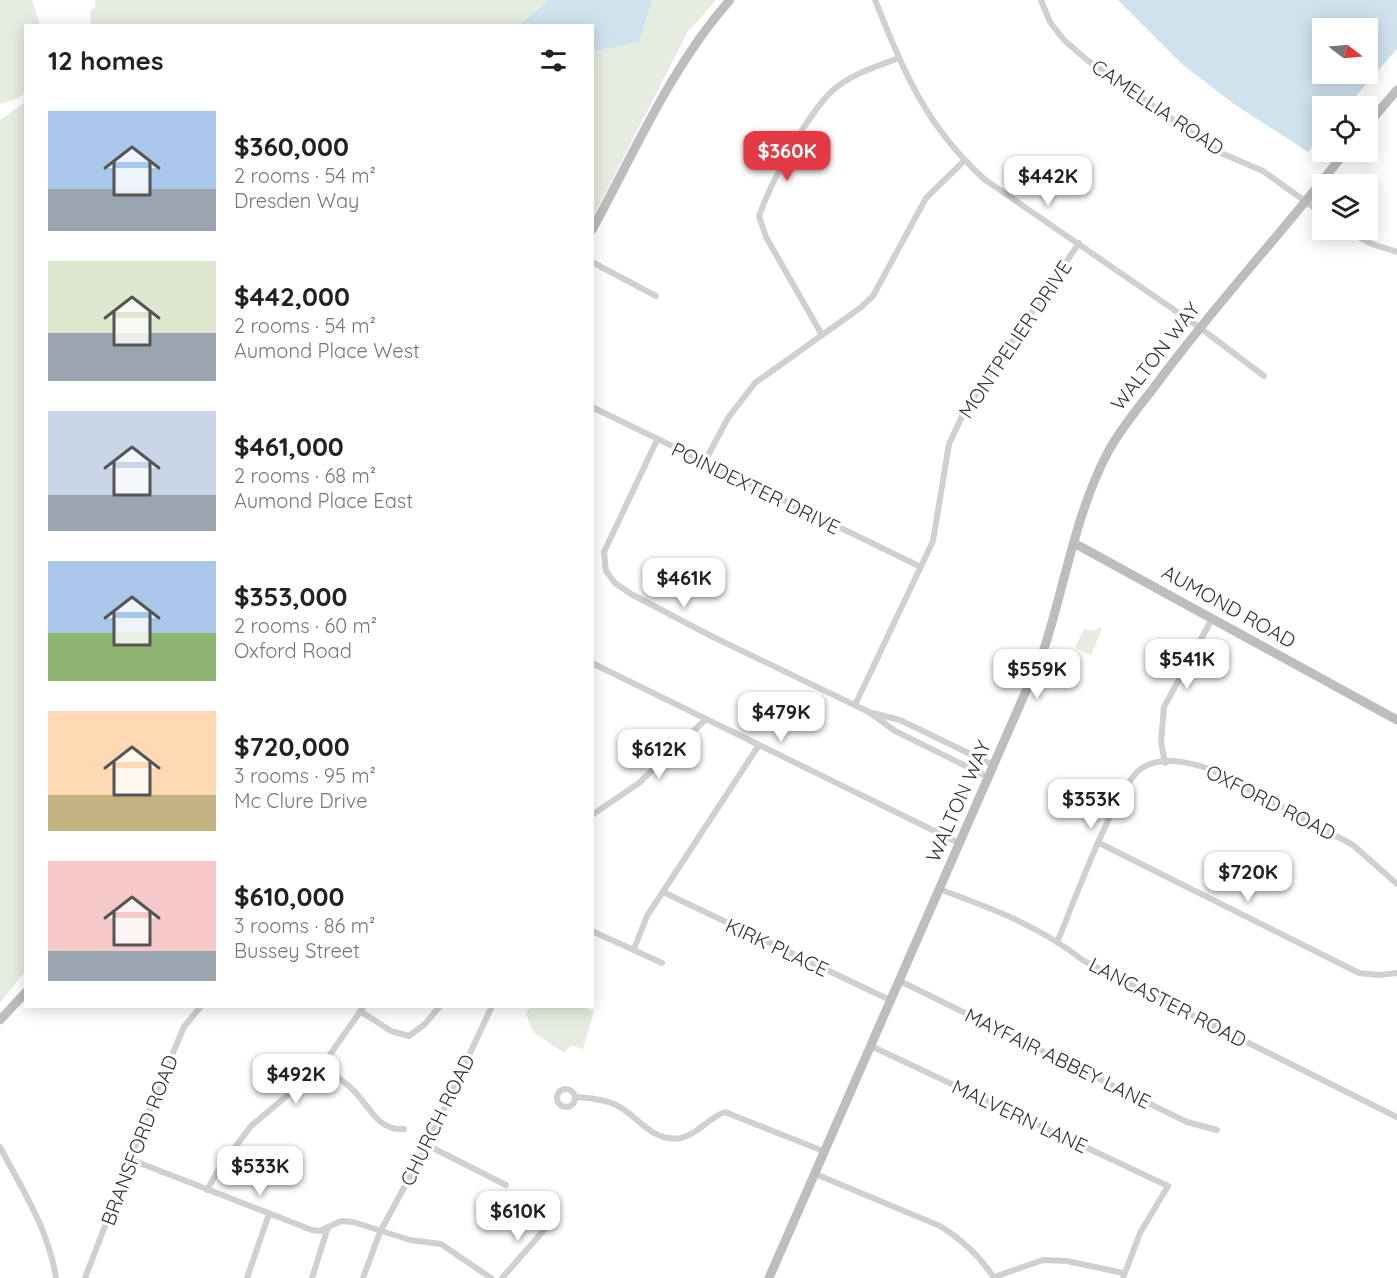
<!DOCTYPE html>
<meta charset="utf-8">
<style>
:root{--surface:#fff;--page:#f2f2f2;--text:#222;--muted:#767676;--accent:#e63946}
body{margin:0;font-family:Quicksand,sans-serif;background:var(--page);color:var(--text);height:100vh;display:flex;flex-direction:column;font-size:22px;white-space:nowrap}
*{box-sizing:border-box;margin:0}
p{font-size:20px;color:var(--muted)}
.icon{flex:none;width:33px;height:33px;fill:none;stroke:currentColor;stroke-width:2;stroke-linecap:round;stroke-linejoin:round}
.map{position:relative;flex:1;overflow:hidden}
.sheet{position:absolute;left:24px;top:24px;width:570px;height:984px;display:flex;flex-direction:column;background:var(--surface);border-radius:0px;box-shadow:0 3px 15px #0003}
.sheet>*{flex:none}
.needle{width:39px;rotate:106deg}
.buttons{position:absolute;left:1312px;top:18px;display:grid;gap:12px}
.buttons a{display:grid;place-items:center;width:66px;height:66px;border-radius:0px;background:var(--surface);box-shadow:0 3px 15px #0003;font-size:30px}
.price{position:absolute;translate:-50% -51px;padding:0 14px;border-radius:12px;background:#fff;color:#222;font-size:20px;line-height:39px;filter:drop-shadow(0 2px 3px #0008)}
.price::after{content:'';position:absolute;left:50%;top:36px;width:18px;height:14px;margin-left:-9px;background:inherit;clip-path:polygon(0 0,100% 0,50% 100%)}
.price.selected{background:var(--accent);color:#fff}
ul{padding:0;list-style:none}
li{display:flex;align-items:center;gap:18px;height:150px;padding:0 24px}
li span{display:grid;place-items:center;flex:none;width:168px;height:120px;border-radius:0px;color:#555}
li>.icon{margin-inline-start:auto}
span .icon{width:72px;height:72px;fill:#fffc;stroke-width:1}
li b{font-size:26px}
h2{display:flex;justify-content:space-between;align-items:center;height:72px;padding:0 24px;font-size:26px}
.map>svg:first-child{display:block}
.green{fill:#e6ecdf}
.water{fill:#cfe2ee;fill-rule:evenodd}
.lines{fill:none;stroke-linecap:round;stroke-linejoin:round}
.street{stroke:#d0d0d0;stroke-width:6}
.secondary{stroke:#bdbdbd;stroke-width:9}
.labels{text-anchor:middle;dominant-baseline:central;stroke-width:6;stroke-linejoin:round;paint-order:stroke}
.street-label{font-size:20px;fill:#333;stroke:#fff}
</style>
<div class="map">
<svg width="1397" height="1278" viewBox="0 0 1397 1278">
<rect width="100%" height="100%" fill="#fff"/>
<g class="green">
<path d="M 0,0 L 32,0 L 40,25 L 26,26 L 25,92 L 19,98 L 0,104 Z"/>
<path d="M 95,0 L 716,0 L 687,33 L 593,217 L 592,26 L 91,26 L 90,11 L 96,6 Z"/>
<path d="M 25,102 L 26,970 L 0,1003 L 0,120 Z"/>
<path d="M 1098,627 L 1102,629 L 1091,655 L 1075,648 L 1084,629 L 1096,631 Z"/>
<path d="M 530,1007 L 583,1007 L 594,1011 L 583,1049 L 571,1045 L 564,1053 L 533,1032 L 526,1014 Z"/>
</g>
<g class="water">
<path d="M 550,0 L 652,0 L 639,42 L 593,51 L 592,26 L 520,25 Z"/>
<path d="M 1118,0 L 1397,0 L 1397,49 L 1347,106 L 1323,106 L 1323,135 L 1308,152 L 1234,104 L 1183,65 ZM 1323,28 L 1368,28 L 1368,74 L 1323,74 Z"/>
</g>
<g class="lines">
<g class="street">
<path d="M 875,0 C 904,72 925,125 984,179 L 1199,327 L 1264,376"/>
<path d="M 1041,0 L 1050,22 L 1064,40 L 1087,60 L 1221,153 L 1263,171 L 1323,214"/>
<path d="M 1346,230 L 1372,244 L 1397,252"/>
<path d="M 592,262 L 656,296"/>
<path d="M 822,335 L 766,237 L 759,216 C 771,182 806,116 832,91 C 851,74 875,67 899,58"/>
<path d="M 592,407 L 921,567"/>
<path d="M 657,440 L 604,552 L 606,571 L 615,583 L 631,594 L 711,636 L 869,712 L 895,731 L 988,777"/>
<path d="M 704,463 L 728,418 L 755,383 L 860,308 L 873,296 L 926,198 L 964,161"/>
<path d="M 592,663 L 959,843"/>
<path d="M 855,705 L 933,541 L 949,444 L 964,412 L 1079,243"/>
<path d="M 873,713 L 900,720 L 993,765"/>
<path d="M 1165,763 L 1161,742 L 1164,707 L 1212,619"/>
<path d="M 592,815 L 639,783 L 705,720"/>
<path d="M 1099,843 L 1359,973 L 1379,975 L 1397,973"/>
<path d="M 939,889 C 991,908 1040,926 1084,961 L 1397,1117"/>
<path d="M 663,892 L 892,1001"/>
<path d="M 592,931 L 662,963"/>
<path d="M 1058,940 C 1072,907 1117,783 1142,768 C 1165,754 1201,764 1222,775 L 1353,845 L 1397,884"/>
<path d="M 634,949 L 647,916 L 759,745"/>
<path d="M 900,981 L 1187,1122 L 1217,1130"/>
<path d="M 360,1011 L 391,1031 L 409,1036 L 425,1024 L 440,1006"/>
<path d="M 871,1046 L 1168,1186 L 1140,1233 L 1123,1278"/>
<path d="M 322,1066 C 332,1073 344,1081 353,1090 C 370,1106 377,1131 404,1129"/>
<circle cx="566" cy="1098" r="9"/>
<path d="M 575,1097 C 588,1098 603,1099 616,1105 C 638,1115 651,1143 681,1138 C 698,1134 708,1118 725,1112 L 823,1151"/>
<path d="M 427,1145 L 506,1185"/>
<path d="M 0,1147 C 22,1189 49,1230 56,1278"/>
<path d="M 132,1160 L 312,1230 L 320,1231 L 341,1221 L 353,1222 L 410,1240 L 441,1244 L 491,1278"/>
<path d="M 813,1173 L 940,1226 C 961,1239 980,1256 994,1278"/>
<path d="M 207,1190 L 220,1167 L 251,1126 L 322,1066 L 364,1006"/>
<path d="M 994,1277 L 1043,1260 L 1067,1261 L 1123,1273"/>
<path d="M 85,1278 L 160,1083 L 184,1027 L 201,1006"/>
<path d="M 247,1278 L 269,1214"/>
<path d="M 312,1278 L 328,1227"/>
<path d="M 363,1278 L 380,1232 L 427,1145 L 492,1006"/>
<path d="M 502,1278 L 552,1221"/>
</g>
<g class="secondary">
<path d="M 1368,124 L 1397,90"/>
<path d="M 592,230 C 634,153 672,65 730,0"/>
<path d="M 1074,543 L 1397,720"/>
<path d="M 0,1020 L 26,992"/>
<path d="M 769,1278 L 1043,652 C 1065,586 1075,514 1108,452 C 1122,426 1141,405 1158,382 C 1217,302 1285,230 1345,152"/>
</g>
</g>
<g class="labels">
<g class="street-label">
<text transform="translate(1158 107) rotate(34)">CAMELLIA ROAD</text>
<text transform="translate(1015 339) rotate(-56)">MONTPELIER DRIVE</text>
<text transform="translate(1155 356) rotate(-52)">WALTON WAY</text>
<text transform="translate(756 488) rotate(26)">POINDEXTER DRIVE</text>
<text transform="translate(1229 606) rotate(29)">AUMOND ROAD</text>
<text transform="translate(958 801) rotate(-66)">WALTON WAY</text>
<text transform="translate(1271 802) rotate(27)">OXFORD ROAD</text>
<text transform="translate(777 947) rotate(25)">KIRK PLACE</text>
<text transform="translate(1168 1002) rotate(27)">LANCASTER ROAD</text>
<text transform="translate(1058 1058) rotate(26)">MAYFAIR ABBEY LANE</text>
<text transform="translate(1020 1116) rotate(25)">MALVERN LANE</text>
<text transform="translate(437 1120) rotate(-64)">CHURCH ROAD</text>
<text transform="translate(139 1140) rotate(-69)">BRANSFORD ROAD</text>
</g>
</g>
</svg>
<div class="buttons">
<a><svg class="needle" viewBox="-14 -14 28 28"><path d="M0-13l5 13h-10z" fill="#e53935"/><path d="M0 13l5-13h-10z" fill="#767676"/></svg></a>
<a><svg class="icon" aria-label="locate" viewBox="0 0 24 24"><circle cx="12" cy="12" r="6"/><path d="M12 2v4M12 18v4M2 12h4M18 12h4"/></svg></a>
<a><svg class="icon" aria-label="layers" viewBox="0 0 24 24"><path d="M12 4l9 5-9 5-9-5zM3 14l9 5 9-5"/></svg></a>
</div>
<b class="price selected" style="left:787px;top:182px">$360K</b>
<b class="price" style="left:1048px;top:207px">$442K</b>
<b class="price" style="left:684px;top:609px">$461K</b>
<b class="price" style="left:1187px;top:690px">$541K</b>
<b class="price" style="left:1037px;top:700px">$559K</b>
<b class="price" style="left:781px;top:743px">$479K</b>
<b class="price" style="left:659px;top:780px">$612K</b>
<b class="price" style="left:1091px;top:830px">$353K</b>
<b class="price" style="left:1248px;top:903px">$720K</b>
<b class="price" style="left:296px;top:1105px">$492K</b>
<b class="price" style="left:260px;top:1197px">$533K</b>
<b class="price" style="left:518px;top:1242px">$610K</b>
<section class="sheet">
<h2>12 homes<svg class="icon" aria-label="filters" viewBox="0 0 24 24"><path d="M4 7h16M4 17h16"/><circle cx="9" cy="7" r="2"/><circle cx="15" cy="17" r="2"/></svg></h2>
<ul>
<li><span style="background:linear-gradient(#a9c7e8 65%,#9aa5b1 0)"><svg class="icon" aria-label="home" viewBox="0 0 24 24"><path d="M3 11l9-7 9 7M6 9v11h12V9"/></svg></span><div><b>$360,000</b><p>2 rooms · 54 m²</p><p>Dresden Way</p></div></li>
<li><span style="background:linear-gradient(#dfe7d0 60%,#9aa5b1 0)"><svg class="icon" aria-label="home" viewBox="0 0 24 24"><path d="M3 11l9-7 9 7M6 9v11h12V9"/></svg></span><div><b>$442,000</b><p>2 rooms · 54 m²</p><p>Aumond Place West</p></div></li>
<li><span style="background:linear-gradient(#c9d6e8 70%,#9aa5b1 0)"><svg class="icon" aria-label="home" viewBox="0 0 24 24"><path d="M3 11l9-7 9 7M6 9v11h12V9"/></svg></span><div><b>$461,000</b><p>2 rooms · 68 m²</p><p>Aumond Place East</p></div></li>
<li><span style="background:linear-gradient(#a9c7e8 60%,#8fb573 0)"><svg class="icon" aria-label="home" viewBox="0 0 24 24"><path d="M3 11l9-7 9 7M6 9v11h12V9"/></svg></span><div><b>$353,000</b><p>2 rooms · 60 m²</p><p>Oxford Road</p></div></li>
<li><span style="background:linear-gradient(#ffd9b3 70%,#c2b280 0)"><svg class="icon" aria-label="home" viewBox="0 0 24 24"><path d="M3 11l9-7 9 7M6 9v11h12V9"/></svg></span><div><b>$720,000</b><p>3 rooms · 95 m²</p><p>Mc Clure Drive</p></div></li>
<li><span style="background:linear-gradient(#f6c9c9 75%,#9aa5b1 0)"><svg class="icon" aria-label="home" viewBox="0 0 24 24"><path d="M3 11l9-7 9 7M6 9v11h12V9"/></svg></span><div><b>$610,000</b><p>3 rooms · 86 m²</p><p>Bussey Street</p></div></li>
</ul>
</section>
</div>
